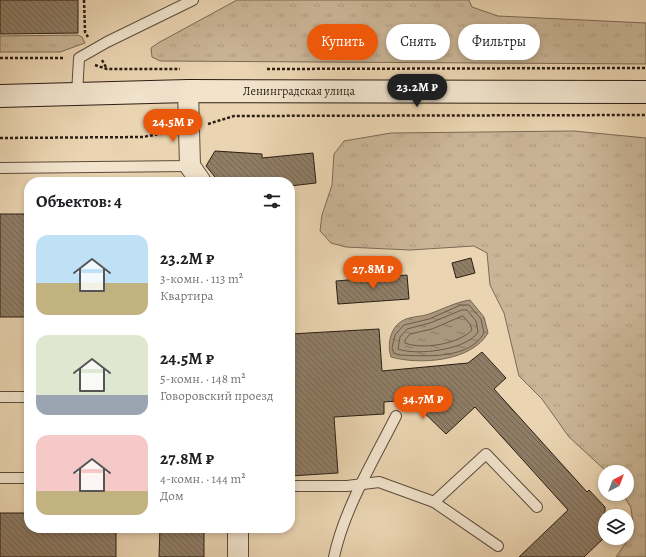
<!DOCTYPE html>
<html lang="ru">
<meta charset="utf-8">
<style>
:root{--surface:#fff;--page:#f2f2f2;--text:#202124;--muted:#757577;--accent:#ea580c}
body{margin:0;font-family:Alegreya,serif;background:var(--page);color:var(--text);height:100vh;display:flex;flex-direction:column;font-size:15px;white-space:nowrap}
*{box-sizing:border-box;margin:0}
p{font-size:13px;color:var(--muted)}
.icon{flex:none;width:22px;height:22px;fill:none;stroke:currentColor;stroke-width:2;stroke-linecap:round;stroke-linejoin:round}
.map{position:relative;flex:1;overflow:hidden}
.panel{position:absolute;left:24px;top:177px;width:271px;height:356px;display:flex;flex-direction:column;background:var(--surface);border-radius:16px;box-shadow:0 2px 6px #0003}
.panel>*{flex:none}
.hud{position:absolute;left:307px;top:24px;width:279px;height:36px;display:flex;gap:8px}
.needle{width:26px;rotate:42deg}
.tools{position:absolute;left:598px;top:465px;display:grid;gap:8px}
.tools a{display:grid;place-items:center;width:36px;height:36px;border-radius:50%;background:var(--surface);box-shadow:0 2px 6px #0003;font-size:20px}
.price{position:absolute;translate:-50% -34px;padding:0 9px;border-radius:14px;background:var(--accent);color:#fff;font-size:13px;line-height:26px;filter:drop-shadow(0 1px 2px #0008)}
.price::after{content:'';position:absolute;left:50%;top:24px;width:12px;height:9px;margin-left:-6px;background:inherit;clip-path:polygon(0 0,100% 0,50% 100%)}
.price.selected{background:#222;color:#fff}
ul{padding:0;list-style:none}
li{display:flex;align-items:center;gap:12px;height:100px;padding:0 12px}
li span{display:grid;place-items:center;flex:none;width:112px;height:80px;border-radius:12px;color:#555}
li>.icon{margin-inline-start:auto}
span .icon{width:48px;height:48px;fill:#fffc;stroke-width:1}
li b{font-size:17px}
h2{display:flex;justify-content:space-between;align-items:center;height:48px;padding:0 12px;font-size:17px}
.tag{padding:0 14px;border-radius:18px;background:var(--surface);box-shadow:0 2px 6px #0003;font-size:14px;line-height:36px}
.tag.selected{background:var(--accent);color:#fff}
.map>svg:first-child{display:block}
.grass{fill:url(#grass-tufts);stroke:#7b6a55}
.water{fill:url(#water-ripples);stroke:#776652}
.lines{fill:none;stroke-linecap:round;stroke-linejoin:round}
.shore{stroke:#6a5a48;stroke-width:1}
.building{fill:url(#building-back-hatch);stroke:#2c1e14}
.lane-casing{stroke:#5c4c3b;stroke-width:12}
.street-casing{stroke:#5c4c3b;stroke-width:22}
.secondary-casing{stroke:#2c1e14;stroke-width:24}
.path{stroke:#2c1e14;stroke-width:2.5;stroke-dasharray:3 2;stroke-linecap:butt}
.lane{stroke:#f1e3cc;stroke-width:10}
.street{stroke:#f1e3cc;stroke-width:20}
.secondary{stroke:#f1e3cc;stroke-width:22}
.labels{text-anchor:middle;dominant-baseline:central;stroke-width:3.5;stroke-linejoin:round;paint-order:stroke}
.street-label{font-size:12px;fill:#2c1e14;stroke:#f1e3cc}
</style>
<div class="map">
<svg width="646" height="557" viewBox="0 0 646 557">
<defs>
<pattern id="grass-tufts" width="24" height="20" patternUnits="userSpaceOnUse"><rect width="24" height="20" fill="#cab596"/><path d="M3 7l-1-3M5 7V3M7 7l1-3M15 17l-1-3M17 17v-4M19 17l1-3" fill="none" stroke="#ae9b80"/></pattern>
<pattern id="water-ripples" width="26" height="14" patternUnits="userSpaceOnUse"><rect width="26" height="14" fill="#a9967c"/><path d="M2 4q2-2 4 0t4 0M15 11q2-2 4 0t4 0" fill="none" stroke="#8a7a64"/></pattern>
<pattern id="building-back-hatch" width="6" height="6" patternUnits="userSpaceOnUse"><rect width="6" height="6" fill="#8f7d66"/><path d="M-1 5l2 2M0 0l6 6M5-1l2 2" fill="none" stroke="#756653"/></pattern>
</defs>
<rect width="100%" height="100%" fill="#ead4b1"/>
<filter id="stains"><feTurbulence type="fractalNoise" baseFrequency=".005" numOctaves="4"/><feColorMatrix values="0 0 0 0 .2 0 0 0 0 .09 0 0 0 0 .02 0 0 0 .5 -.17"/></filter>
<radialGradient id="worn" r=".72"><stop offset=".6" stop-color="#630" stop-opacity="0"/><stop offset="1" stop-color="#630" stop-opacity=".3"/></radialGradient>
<g class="grass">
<path d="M 237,0 L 469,0 L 472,7 L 498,16 L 646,23 L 646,64 L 160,61 L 152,57 L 151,48 L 158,43 Z"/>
<path d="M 78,35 L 82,37 L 85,43 L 60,52 L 0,52 L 0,36 Z"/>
<path d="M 574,131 L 646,138 L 646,557 L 616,557 L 634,531 L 631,508 L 623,494 L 627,494 L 627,472 L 607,472 L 569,437 L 542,399 L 519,376 L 504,313 L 490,285 L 487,253 L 474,246 L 410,250 L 346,247 L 331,243 L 320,231 L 322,215 L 332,185 L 334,154 L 344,141 L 391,133 Z"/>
</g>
<path class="water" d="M 470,300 L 484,317 L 488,333 C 471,362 419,365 391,357 C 387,345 390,328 402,321 C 410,316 421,317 429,314 C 443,309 456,302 470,300 Z"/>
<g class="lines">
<g class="shore">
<path d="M 461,305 L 469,305 L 481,319 L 484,333 C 469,360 425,356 399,355 L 394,353 L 392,348 L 395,335 L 404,325 L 429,319 Z"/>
<path d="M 462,310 L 467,310 L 476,321 L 478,332 C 467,350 416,356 398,349 L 400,337 L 407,329 L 430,323 Z"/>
<path d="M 463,316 L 470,324 L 472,330 C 459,344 422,350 405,343 L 405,340 L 410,334 L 432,329 Z"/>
</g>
</g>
<g class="building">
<path d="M 0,0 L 78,0 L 78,33 L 0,34 Z"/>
<path d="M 215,151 L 262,154 L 262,158 L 313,153 L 316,183 L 290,186 L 290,182 L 219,182 L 206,166 Z"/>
<rect x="0" y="214" width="29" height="103"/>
<path d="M 471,258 L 475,273 L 456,278 L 452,263 Z"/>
<path d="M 407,275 L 409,299 L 338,304 L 336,281 Z"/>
<path d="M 379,329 L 382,371 L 468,363 L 482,352 L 506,378 L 494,389 L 587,492 L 589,490 L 605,507 L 605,537 L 584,557 L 519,557 L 568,510 L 475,407 L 446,434 L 411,400 L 384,402 L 384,414 L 334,417 L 338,473 L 290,476 L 290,334 Z"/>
<path d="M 0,513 L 29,513 L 29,528 L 116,528 L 116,557 L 0,557 Z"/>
<path d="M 160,528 L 204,528 L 204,557 L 159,557 Z"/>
</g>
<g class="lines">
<g class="lane-casing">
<g id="lane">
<path d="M 77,94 L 79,58 L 107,42 L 193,0"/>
<path d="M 0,168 L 190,166"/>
<path d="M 0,397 L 29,397"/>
<path d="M 0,478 L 29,478"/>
<path d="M 290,486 L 347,486 L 379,482 L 434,502 L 486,454 L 537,507"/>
<path d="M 434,502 L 498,546"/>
<path d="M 334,557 C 344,509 374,460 396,416"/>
</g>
</g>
<g class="street-casing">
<g id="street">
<path d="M 188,91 L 190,166 L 201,182"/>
<path d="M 238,557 L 238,528"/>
</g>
</g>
<g class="secondary-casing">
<path id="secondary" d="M 0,96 L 188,91 L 646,92"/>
</g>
<g class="path">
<path d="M 84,0 L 85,32 L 88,37"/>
<path d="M 0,58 L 65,58"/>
<path d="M 102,60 L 107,69"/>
<path d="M 95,65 L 107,69 L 180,69"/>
<path d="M 267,69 L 646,68"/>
<path d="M 208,124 L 234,116 L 646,115"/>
<path d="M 0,138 L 143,137 L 170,132"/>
</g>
<use href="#lane" class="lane"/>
<use href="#street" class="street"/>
<use href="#secondary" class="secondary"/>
</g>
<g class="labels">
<g class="street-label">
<text x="299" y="91">Ленинградская улица</text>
</g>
</g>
<rect width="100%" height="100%" filter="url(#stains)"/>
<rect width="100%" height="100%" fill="url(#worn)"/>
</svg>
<div class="tools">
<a><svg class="needle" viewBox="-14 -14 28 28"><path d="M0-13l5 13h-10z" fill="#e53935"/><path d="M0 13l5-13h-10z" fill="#757577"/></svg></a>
<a><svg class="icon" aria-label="layers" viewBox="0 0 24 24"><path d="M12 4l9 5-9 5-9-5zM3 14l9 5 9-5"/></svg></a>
</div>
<b class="price selected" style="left:417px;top:108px">23.2M ₽</b>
<b class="price" style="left:173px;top:143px">24.5M ₽</b>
<b class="price" style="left:373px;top:290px">27.8M ₽</b>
<b class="price" style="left:423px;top:420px">34.7M ₽</b>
<div class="hud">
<a class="tag selected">Купить</a>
<a class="tag">Снять</a>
<a class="tag">Фильтры</a>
</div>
<section class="panel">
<h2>Объектов: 4<svg class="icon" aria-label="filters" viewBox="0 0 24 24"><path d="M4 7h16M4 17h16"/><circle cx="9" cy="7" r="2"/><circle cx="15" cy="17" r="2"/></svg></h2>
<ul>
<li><span style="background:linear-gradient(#bfe0f5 60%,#c2b280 0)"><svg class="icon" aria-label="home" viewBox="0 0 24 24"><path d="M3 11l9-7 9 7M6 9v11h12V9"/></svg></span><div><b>23.2M ₽</b><p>3-комн. · 113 m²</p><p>Квартира</p></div></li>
<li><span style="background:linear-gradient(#dfe7d0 75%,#9aa5b1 0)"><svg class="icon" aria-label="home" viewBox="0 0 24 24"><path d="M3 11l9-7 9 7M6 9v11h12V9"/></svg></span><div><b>24.5M ₽</b><p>5-комн. · 148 m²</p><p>Говоровский проезд</p></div></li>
<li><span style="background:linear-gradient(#f6c9c9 70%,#c2b280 0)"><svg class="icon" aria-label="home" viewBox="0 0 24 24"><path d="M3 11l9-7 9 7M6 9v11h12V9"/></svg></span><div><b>27.8M ₽</b><p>4-комн. · 144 m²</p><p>Дом</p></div></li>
</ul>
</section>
</div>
